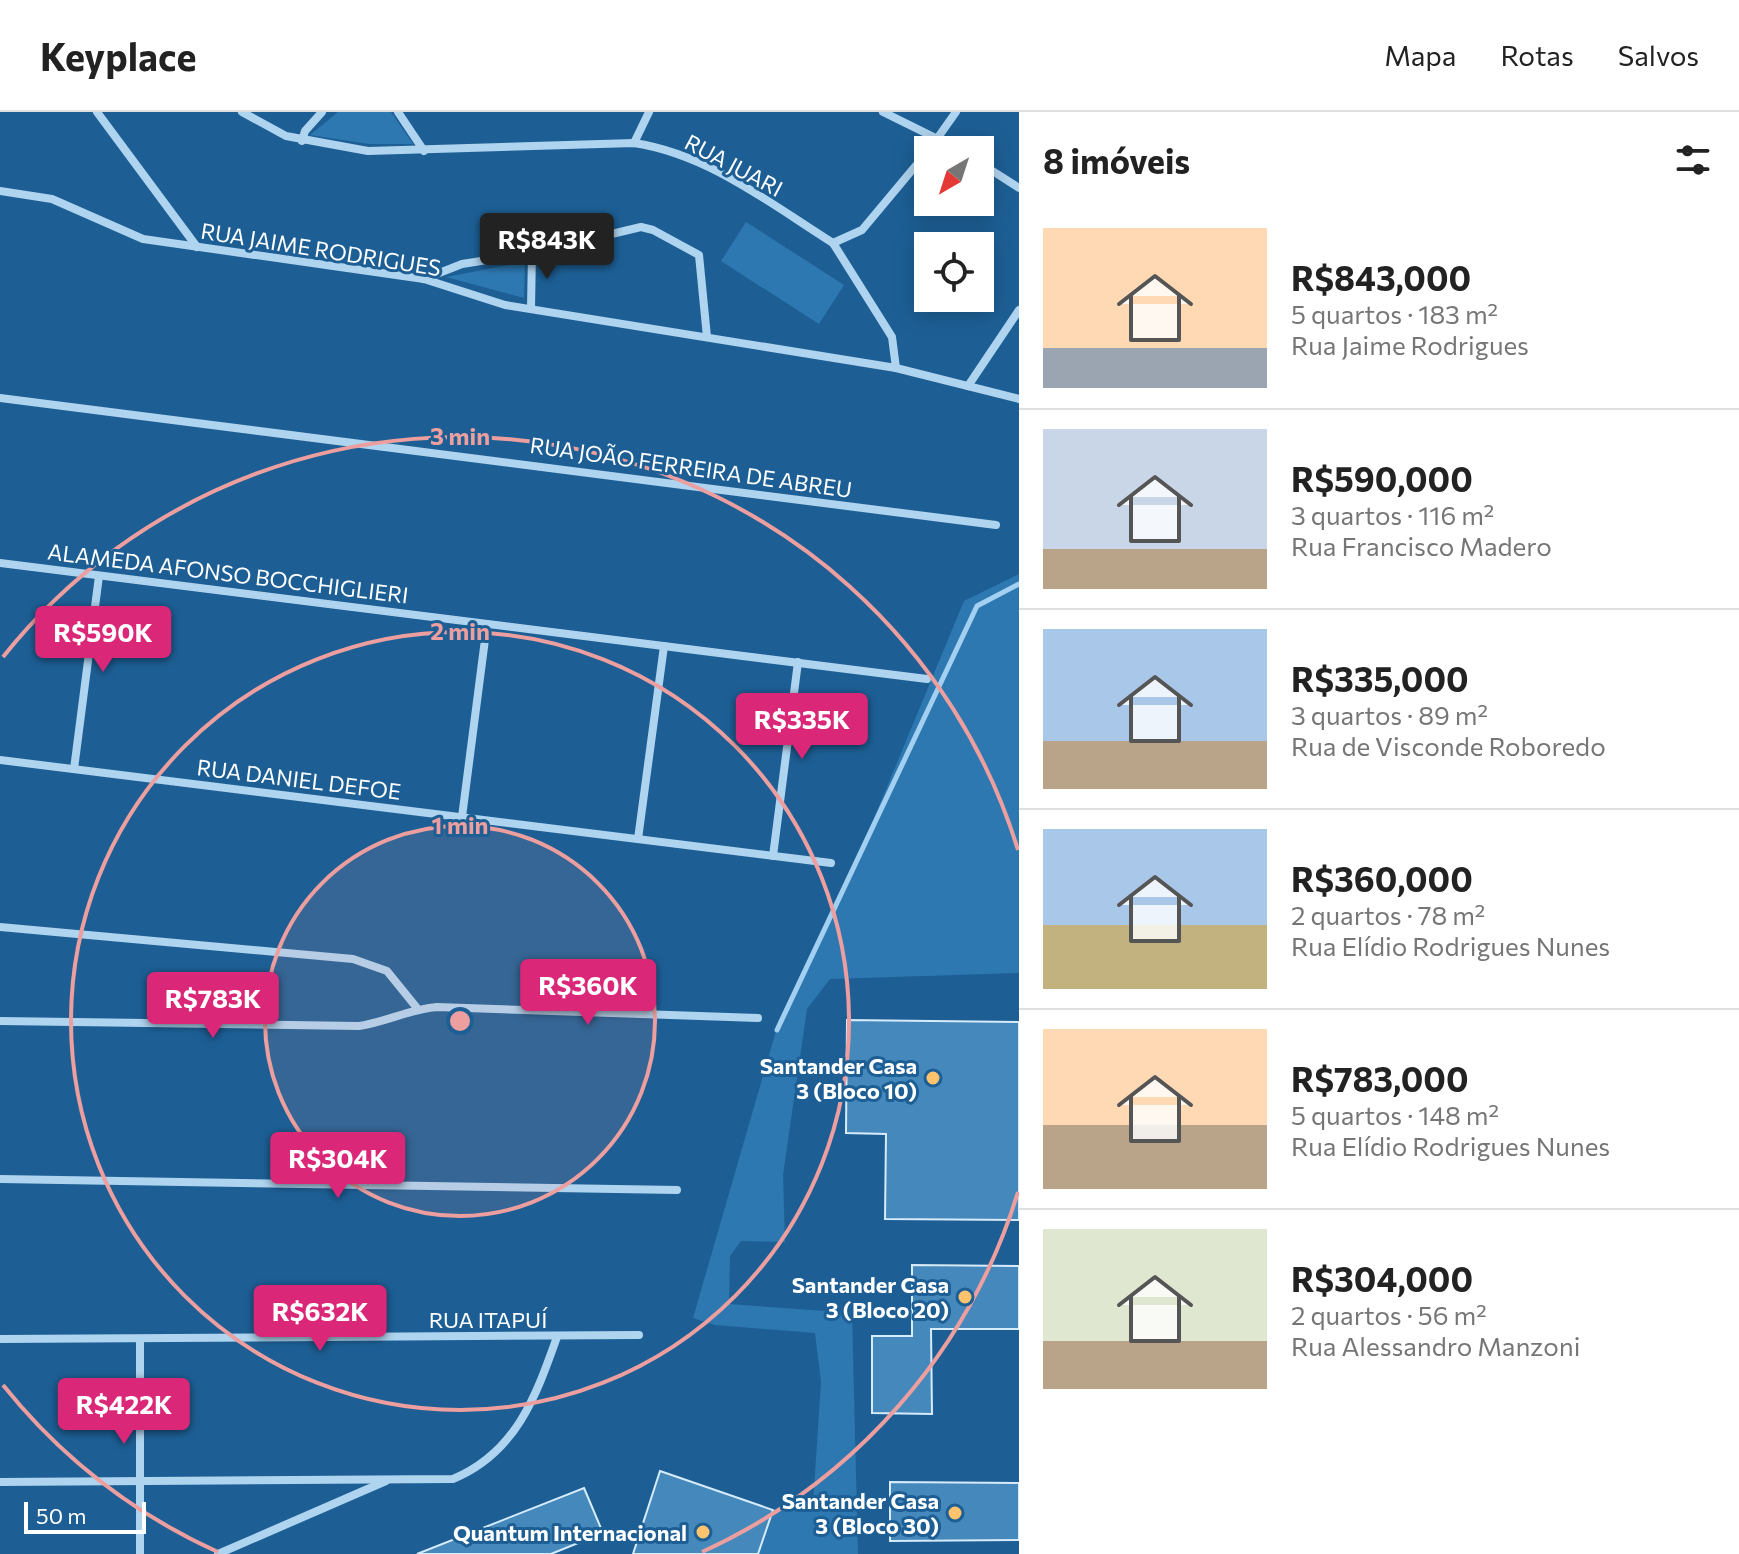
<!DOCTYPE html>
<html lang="pt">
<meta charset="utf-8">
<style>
:root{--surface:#fff;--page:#f6f6f6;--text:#222;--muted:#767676;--line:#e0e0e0;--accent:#db2777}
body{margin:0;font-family:Commissioner,sans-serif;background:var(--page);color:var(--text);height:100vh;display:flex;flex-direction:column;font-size:30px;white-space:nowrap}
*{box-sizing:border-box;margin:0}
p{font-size:26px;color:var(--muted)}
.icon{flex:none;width:44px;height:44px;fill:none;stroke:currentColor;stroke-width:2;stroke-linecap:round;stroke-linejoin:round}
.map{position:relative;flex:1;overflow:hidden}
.sheet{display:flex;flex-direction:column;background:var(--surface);width:720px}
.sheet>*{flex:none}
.needle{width:52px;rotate:219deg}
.controls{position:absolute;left:914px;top:24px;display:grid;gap:16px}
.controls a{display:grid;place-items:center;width:80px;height:80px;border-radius:0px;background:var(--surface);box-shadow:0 4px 20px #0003;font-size:40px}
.scale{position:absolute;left:24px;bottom:20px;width:122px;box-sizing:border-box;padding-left:8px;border:4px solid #fff;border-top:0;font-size:22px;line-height:28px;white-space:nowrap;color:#fff;-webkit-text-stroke:6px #1d5f95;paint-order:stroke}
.price{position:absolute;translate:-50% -68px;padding:0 18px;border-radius:8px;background:var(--accent);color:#fff;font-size:26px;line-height:52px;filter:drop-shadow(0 2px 4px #0008)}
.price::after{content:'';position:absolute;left:50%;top:48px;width:24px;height:18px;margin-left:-12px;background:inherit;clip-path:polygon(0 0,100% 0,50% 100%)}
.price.active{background:#222;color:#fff}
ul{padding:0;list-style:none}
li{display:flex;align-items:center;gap:24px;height:200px;padding:0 24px}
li+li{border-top:2px solid var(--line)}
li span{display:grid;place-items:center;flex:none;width:224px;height:160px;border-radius:0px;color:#555}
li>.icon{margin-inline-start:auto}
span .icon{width:96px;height:96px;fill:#fffc;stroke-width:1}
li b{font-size:34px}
h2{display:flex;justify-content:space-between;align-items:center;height:96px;padding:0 24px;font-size:34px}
header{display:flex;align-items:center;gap:48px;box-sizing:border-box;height:112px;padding:0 40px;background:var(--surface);border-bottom:2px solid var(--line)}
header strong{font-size:38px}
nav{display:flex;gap:44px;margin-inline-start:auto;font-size:28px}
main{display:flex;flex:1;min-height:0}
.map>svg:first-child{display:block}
.green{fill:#2d78b1}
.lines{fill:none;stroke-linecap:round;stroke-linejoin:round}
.stream{stroke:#a3d0f1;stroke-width:5}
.building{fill:#4588bb;stroke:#d6ebfb;stroke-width:2}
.minor{stroke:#afd4ef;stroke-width:8}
.ring{fill:none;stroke:#ed9e9e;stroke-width:4}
.poi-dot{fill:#ffc36e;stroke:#1d5f95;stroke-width:3}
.labels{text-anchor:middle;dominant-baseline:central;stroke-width:6;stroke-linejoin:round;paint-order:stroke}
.street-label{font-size:22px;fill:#fff;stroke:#1d5f95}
.poi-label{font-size:22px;font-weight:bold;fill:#fff;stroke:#1d5f95;text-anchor:end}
.centre{fill:#ed9e9e;stroke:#1d5f95;stroke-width:4}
.ring-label{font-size:24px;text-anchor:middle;font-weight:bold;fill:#ed9e9e;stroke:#1d5f95;stroke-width:6;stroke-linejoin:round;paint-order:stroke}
</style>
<header>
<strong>Keyplace</strong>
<nav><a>Mapa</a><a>Rotas</a><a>Salvos</a></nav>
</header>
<main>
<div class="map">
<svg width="1019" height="1442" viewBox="0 0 1019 1442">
<rect width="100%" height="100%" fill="#1d5f95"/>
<g class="green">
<path d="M 338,0 L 391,0 L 413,32 L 369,32 L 310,23 Z"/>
<path d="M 746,110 L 844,173 L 819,212 L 721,149 Z"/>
<path d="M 525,150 L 524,186 L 446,165 Z"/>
<path d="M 1019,462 L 1019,861 L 830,867 L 807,897 L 783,1063 L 785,1130 L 741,1129 L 730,1144 L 729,1192 L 852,1201 L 858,1442 L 758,1442 L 773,1398 L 813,1392 L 821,1270 L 815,1221 L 715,1213 L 693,1206 L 776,919 L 872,711 L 964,489 Z"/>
</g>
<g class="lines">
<path class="stream" d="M 777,918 L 977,494 L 1019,472"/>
</g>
<g class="building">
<path d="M 847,908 L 1019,910 L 1019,1108 L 885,1107 L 886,1022 L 846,1021 Z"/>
<path d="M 912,1153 L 1019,1154 L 1019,1217 L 931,1217 L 932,1302 L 872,1301 L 872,1224 L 912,1224 Z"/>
<path d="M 660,1359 L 773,1398 L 758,1442 L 633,1442 Z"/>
<path d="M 890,1370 L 1019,1371 L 1019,1428 L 890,1429 Z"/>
<path d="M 584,1376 L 603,1421 L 551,1442 L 417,1442 Z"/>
</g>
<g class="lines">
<g class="minor">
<path d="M 97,0 L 197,135"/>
<path d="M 242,0 L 286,24 L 368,39 L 634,31 C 708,42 771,92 833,131 L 862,118 L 928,39"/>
<path d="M 398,0 L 424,39"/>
<path d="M 883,0 L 960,38"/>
<path d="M 302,29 L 305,19 L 322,0"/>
<path d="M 634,31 L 649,0"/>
<path d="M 929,38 L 956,0"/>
<path d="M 980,51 L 1019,76"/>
<path d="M 0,79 L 52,87 L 143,127 L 424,167 L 505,193 L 896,256 L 1019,287"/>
<path d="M 833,131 L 892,225 L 896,256"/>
<path d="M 424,167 L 462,152 L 532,141 L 641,115 L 653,118 L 699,143 L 707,225"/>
<path d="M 531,196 L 532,141"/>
<path d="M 968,274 L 1019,198"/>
<path d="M 0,286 L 996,413"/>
<path d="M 0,451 L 927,567"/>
<path d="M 0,648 L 831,751"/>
<path d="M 74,657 L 99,464"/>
<path d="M 462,705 L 487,512"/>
<path d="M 638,727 L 664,534"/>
<path d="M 773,744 L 798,550"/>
<path d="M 0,815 L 353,847 L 387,859 L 417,896"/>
<path d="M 0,909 L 359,914 C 386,910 410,897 437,895 L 758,906"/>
<path d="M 0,1067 L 677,1078"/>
<path d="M 0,1227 L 639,1223"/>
<path d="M 140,1227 L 140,1442"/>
<path d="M 0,1370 L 453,1367 C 516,1341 536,1284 557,1225"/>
<path d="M 218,1442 L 386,1369"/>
</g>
</g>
<circle cx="460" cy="909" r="195" fill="#ed9e9e" fill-opacity=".12"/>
<g class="ring">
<circle cx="460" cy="909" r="195"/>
<circle cx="460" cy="909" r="389"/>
<path d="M1018 1080A584 584 0 0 1 702 1440M218 1440A584 584 0 0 1 3 1273M3 545A584 584 0 0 1 1018 738"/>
</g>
<g class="poi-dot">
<circle cx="933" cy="966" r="8"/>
<circle cx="965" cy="1185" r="8"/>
<circle cx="955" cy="1401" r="8"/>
<circle cx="703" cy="1420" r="8"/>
</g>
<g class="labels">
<g class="street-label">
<text transform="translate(734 53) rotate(28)">RUA JUARI</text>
<text transform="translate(321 137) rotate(9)">RUA JAIME RODRIGUES</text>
<text transform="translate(691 355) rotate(8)">RUA JOÃO FERREIRA DE ABREU</text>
<text transform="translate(228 461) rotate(7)">ALAMEDA AFONSO BOCCHIGLIERI</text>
<text transform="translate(299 667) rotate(7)">RUA DANIEL DEFOE</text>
<text x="488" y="1207">RUA ITAPUÍ</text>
</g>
<g class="poi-label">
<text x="917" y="953">Santander Casa<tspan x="917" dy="25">3 (Bloco 10)</tspan></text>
<text x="949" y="1172">Santander Casa<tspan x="949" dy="25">3 (Bloco 20)</tspan></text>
<text x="939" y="1388">Santander Casa<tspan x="939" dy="25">3 (Bloco 30)</tspan></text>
<text x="687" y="1420">Quantum Internacional</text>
</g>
</g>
<circle cx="460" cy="909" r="12" class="centre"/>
<g class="ring-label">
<text x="460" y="333">3 min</text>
<text x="460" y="528">2 min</text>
<text x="460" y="722">1 min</text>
</g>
</svg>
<div class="controls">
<a><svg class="needle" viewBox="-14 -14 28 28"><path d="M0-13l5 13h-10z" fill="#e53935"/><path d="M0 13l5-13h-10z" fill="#767676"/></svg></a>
<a><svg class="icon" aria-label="locate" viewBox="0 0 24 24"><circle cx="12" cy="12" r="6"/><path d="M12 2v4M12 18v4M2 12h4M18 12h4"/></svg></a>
</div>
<div class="scale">50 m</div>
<b class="price active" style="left:547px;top:169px">R$843K</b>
<b class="price" style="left:103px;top:562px">R$590K</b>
<b class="price" style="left:802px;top:649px">R$335K</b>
<b class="price" style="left:588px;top:915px">R$360K</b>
<b class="price" style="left:213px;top:928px">R$783K</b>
<b class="price" style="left:338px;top:1088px">R$304K</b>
<b class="price" style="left:320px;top:1241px">R$632K</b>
<b class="price" style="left:124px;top:1334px">R$422K</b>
</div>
<section class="sheet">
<h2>8 imóveis<svg class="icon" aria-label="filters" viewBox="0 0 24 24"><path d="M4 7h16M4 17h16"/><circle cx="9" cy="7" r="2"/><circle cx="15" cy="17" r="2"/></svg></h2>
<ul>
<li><span style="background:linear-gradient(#ffd9b3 75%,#9aa5b1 0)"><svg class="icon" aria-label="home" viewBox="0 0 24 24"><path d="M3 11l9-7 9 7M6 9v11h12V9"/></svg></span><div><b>R$843,000</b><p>5 quartos · 183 m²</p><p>Rua Jaime Rodrigues</p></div></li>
<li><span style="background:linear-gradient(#c9d6e8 75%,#b9a48a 0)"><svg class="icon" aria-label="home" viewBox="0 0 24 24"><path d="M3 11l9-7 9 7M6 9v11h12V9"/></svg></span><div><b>R$590,000</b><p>3 quartos · 116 m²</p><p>Rua Francisco Madero</p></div></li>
<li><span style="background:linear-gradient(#a9c7e8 70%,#b9a48a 0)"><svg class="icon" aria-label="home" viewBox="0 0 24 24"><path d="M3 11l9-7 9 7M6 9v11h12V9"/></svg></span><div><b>R$335,000</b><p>3 quartos · 89 m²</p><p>Rua de Visconde Roboredo</p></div></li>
<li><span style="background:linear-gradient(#a9c7e8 60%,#c2b280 0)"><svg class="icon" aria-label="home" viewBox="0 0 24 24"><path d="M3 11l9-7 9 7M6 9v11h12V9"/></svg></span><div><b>R$360,000</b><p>2 quartos · 78 m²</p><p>Rua Elídio Rodrigues Nunes</p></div></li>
<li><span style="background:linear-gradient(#ffd9b3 60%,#b9a48a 0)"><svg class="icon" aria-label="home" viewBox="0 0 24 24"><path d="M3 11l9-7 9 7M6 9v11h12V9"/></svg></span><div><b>R$783,000</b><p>5 quartos · 148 m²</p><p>Rua Elídio Rodrigues Nunes</p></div></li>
<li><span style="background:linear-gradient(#dfe7d0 70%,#b9a48a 0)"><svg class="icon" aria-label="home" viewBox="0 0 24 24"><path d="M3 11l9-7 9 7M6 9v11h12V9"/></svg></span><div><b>R$304,000</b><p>2 quartos · 56 m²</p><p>Rua Alessandro Manzoni</p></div></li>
</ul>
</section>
</main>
